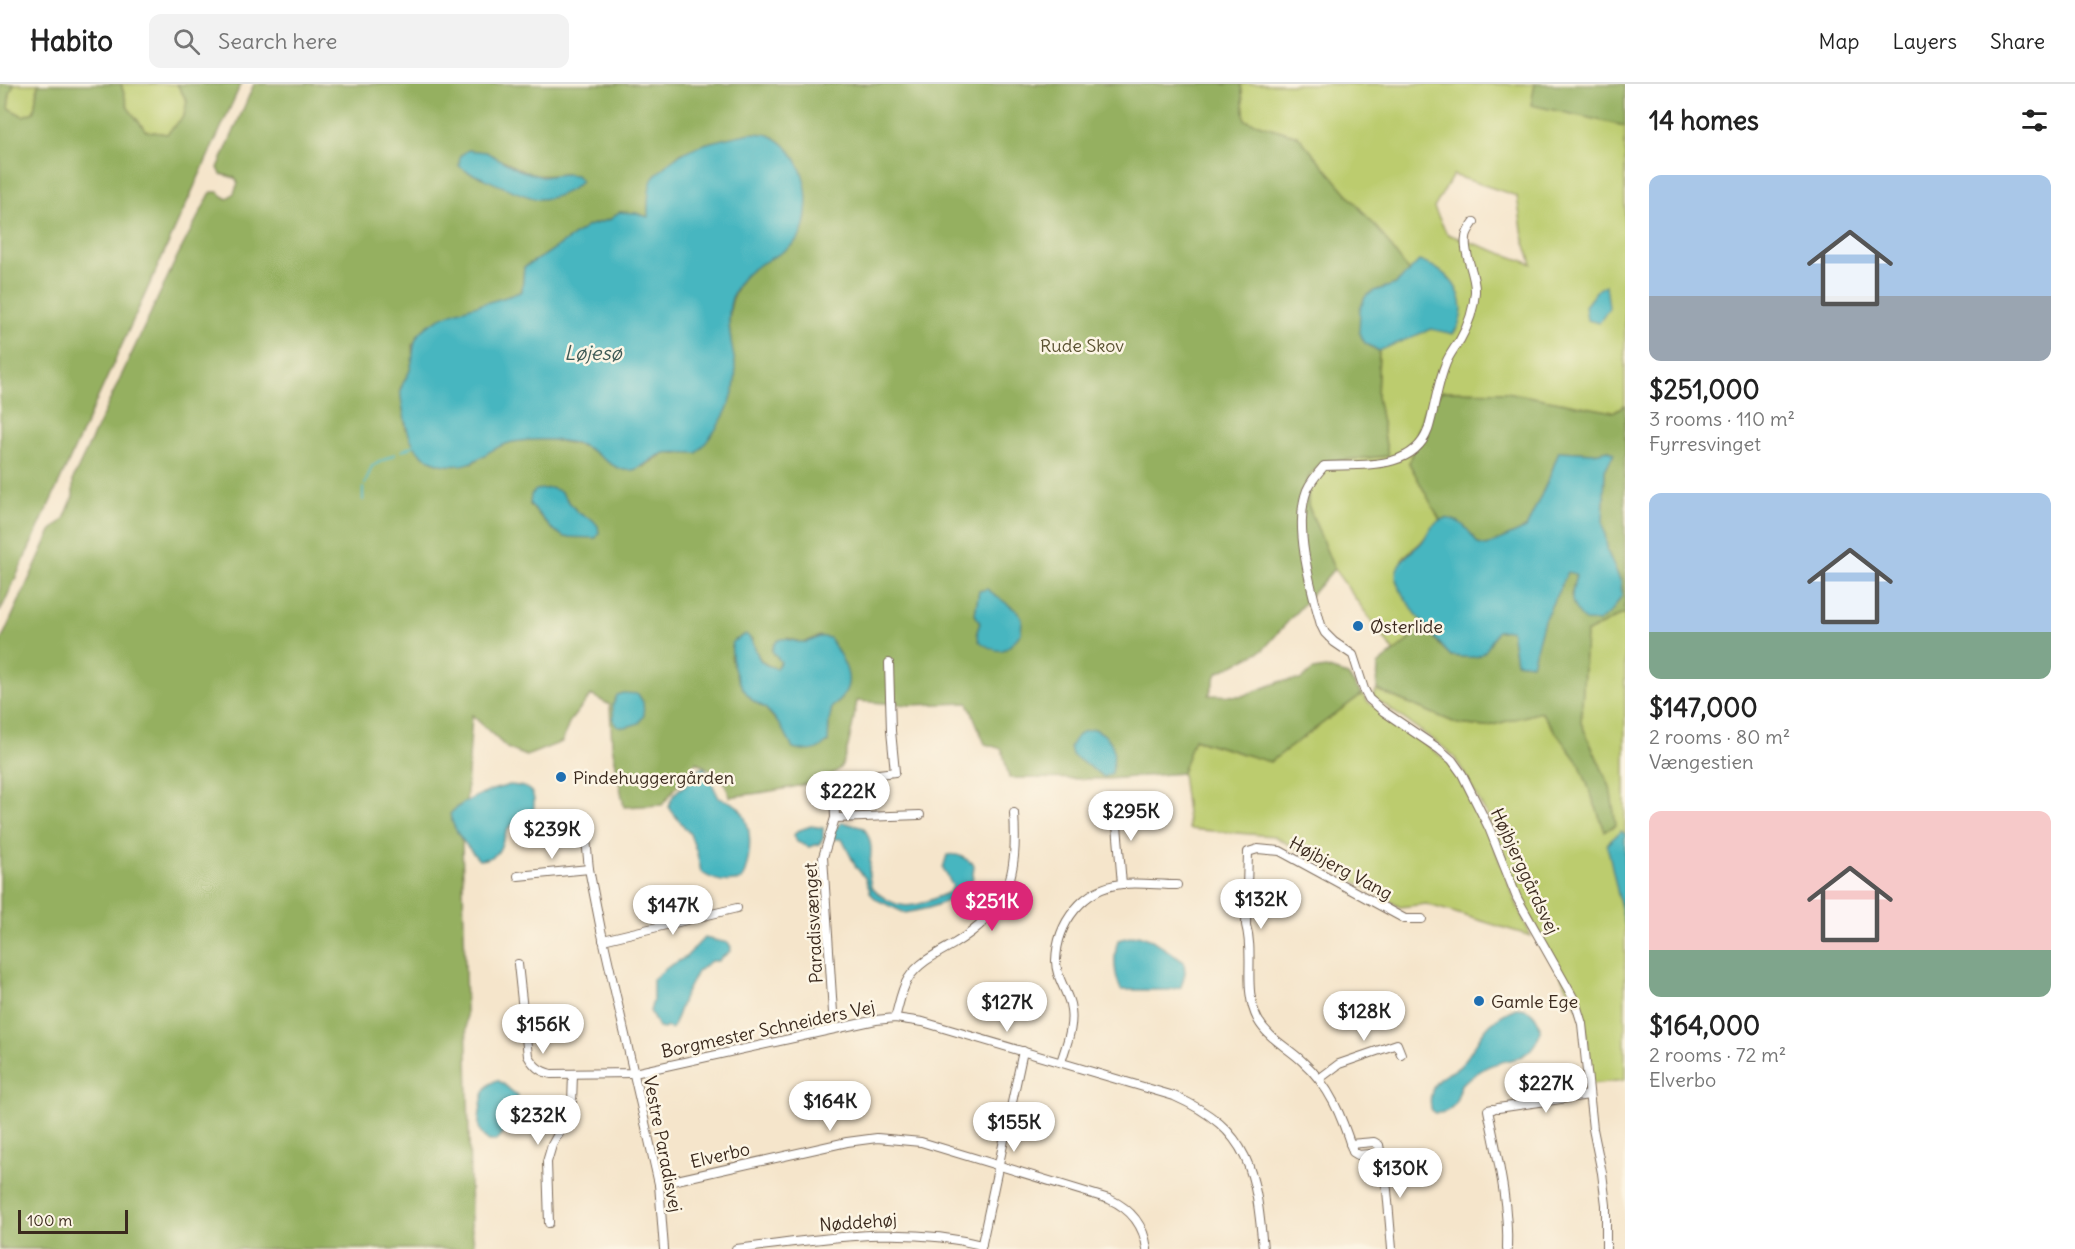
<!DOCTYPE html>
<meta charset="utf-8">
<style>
:root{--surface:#fff;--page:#f2f2f2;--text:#222;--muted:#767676;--line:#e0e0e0;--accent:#db2777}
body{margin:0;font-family:Delius,sans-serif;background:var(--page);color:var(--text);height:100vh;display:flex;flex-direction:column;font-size:22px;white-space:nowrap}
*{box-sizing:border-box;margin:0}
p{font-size:20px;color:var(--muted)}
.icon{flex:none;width:33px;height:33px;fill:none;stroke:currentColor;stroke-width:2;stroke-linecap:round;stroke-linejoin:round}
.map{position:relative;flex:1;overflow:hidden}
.details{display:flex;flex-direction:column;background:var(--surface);width:450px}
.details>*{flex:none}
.scale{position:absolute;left:18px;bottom:15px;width:110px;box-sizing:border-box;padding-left:6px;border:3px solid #3b2a1e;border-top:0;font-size:16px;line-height:21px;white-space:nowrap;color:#3b2a1e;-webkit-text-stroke:4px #fcf5e5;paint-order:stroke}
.price{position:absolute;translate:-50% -51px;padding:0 14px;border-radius:21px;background:#fff;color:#222;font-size:20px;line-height:39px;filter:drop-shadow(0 2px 3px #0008)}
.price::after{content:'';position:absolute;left:50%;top:36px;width:18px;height:14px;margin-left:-9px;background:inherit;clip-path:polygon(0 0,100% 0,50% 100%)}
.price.active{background:var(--accent);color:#fff}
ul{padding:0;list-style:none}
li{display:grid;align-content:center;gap:12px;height:318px;padding:0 24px}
li span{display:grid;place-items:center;height:186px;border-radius:12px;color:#555}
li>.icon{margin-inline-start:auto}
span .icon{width:108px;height:108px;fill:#fffc;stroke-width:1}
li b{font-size:26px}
h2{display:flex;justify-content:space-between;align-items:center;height:72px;padding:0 24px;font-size:26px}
header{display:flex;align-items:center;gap:36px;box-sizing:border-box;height:84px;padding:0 30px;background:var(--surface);border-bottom:2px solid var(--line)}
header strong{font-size:28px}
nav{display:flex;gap:33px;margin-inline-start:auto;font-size:21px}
.search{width:420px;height:54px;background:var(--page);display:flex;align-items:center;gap:15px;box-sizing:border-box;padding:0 21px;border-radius:12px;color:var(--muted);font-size:22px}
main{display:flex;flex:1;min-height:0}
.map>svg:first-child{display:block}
.green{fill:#bccc6e;stroke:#7c7b46;stroke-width:1.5;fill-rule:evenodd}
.forest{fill:#95b061;stroke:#686d40;stroke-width:1.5;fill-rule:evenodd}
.water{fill:#47b6c0;stroke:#41706f;stroke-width:1.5}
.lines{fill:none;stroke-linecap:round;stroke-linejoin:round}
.stream{stroke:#47b6c0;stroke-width:2}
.street-casing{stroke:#7c6b5b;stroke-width:10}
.street{stroke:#fff;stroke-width:8}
.poi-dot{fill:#1f6fb2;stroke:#fcf5e5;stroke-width:2}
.labels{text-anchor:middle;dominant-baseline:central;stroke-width:5;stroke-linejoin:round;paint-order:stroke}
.park-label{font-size:18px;fill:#5b5232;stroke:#fcf5e5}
.poi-label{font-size:18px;fill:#3b2a1e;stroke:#fcf5e5;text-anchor:start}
.street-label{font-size:18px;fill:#3b2a1e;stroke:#fcf5e5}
.water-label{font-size:20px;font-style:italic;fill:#3f5b57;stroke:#fcf5e5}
</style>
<header>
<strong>Habito</strong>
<div class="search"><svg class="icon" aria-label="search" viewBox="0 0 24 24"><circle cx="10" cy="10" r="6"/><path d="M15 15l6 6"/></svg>Search here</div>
<nav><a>Map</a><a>Layers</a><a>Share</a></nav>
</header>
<main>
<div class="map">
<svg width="1625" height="1165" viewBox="0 0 1625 1165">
<rect width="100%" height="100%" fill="#fcf5e5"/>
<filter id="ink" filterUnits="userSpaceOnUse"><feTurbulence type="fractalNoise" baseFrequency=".0167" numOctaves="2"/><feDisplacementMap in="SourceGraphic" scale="12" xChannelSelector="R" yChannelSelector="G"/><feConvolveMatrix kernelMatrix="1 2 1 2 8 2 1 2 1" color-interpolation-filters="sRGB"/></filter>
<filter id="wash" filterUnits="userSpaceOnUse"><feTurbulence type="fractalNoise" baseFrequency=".008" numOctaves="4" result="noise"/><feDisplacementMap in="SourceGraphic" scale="24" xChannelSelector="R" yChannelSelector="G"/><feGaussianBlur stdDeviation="1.35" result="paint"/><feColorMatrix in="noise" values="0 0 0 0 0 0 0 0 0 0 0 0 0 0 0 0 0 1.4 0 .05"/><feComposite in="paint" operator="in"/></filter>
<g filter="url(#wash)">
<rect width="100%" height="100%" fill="#f5e5cb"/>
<g class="green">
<path d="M 14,0 L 38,0 L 34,28 L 23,32 L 8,24 L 10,9 Z"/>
<path d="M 121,0 L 177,0 L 187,17 L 184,32 L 167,50 L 146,47 L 128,24 Z"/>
<path d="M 1241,0 L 1535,0 L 1532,21 L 1625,42 L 1625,321 L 1613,328 L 1506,308 L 1442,307 L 1424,327 L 1409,379 L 1440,436 C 1431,443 1427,453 1419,460 C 1414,465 1405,470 1402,476 C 1389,501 1412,523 1426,542 L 1394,568 L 1334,485 L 1308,421 L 1308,394 L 1321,378 L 1388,372 L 1377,312 L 1379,267 L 1298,52 L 1245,36 ZM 1453,91 L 1517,112 L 1523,152 L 1532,180 L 1447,150 L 1434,124 Z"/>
<path d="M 1625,529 L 1625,996 L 1591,1000 L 1585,938 L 1521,815 L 1493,743 L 1463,687 L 1454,673 L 1442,662 L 1372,612 L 1377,606 L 1458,640 L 1485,643 L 1541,628 L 1580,681 L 1605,747 L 1610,703 L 1581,639 L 1586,549 Z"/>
<path d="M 1362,610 L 1367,617 L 1449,678 C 1488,729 1503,795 1531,852 L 1426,820 L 1400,823 L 1274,752 L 1189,745 L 1182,689 L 1193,655 L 1270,678 Z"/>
</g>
<g class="forest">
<path d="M 0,0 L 14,0 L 10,9 L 8,24 L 23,32 L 34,28 L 38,0 L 121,0 L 128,24 L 146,47 L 167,50 L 184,32 L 187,17 L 177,0 L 241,0 L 0,528 Z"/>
<path d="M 254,0 L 1241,0 L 1245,36 L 1298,52 L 1381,149 L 1409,188 L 1396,200 L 1374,207 L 1365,259 L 1379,267 L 1377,312 L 1388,372 L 1321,378 L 1308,394 L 1308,421 L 1334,485 L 1263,566 L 1217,589 L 1209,611 L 1242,612 L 1282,597 L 1300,596 L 1313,586 L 1326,584 L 1347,591 L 1362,610 L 1270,678 L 1194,655 L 1182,689 L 1108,695 L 1009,694 L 1002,665 L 985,660 L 968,619 L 910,621 L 857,617 C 854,632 848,674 840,684 C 824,703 755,709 730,713 L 722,692 L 696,678 L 662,721 L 624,723 L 612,661 L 610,621 L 591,611 L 570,637 L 562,658 L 526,672 L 507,664 L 472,631 L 466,719 L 457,723 L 458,750 L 462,757 L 471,1139 L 475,1165 L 0,1165 L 0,559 L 51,447 L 64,435 L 73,413 L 73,395 L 177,173 L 210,110 L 212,108 L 218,108 L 227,115 L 234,109 L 238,99 L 235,94 L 221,90 L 218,84 ZM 707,59 L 806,131 C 805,141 803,144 797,151 C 792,157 787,164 781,168 C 769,176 751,180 743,193 C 723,221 729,251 735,282 L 678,370 L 666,368 L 643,383 C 599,367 552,346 504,360 C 493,363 482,373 472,379 L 406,345 L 400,305 L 410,288 L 413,274 L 412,261 L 522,207 L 524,183 L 545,171 L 588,142 L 611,135 L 619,128 L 636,129 L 648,133 L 648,123 L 653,96 L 679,70 ZM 503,76 C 526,91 536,94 564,90 L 516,107 L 468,88 ZM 560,407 L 578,429 L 593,436 L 596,453 L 564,453 L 551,444 L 530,421 L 531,411 ZM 987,505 L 1018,528 L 977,548 L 980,539 L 975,530 L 979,507 ZM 820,552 L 842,615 L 832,623 L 829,637 L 828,659 L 793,664 L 781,642 L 765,624 L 752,616 L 737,593 L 731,573 L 752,555 C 757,570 759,581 776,584 L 781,578 L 787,554 L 803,559 Z"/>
<path d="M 1535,0 L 1625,0 L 1625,42 L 1531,21 Z"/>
<path d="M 1442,307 L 1506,308 L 1613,328 L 1625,321 L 1625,529 L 1586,549 L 1581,639 L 1610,703 L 1616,741 L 1605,747 L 1580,681 L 1541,628 L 1485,643 L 1458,640 L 1377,606 L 1378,581 L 1426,542 L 1439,560 L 1451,572 C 1483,575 1482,574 1497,547 L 1511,546 L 1516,578 L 1532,580 L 1544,536 L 1568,488 L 1576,489 L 1571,512 L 1621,498 L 1608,469 L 1603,439 L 1605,386 L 1614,369 L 1609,366 L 1594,369 L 1559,367 L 1550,392 L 1526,444 L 1486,462 L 1478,460 C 1469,446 1458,433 1440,436 L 1409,379 L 1424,327 Z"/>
</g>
<g class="water">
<path d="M 751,49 C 757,50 764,49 769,51 C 798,64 810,99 806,128 C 805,136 805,142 801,150 C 785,177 749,174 734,208 C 724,233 731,255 735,280 C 739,315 719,344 697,369 C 689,369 671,368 665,369 C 649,373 642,389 624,386 C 610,383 598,369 585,363 C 567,354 532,355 513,358 C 483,364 477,388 441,380 C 413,373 407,351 403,325 C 402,319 400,312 401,306 C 401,299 408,293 410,286 C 417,264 407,255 432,239 C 458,222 493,220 522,207 L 524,183 L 545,171 L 588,142 L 611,135 L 619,128 L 636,129 L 648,133 C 648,122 647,106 652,96 C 654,92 659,88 662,85 C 685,60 720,56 751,49 Z"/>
<path d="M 468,66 L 486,68 L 519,86 L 542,93 L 564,90 L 576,91 L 581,97 C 572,108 553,115 539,115 C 525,114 484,94 468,88 L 459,82 L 460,72 Z"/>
<path d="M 1419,177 C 1424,179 1432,181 1437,185 C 1461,200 1470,227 1453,250 L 1431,245 L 1379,267 L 1365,259 L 1359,249 L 1360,226 L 1365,213 L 1374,207 L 1396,200 Z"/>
<path d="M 1606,201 L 1609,224 L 1599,239 L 1587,236 L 1585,222 L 1598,205 Z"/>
<path d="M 1609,366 L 1614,369 L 1605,386 L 1603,439 L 1608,469 L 1621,498 L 1622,511 L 1612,527 L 1598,538 L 1585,537 C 1567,518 1571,514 1576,490 L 1568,488 L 1544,536 L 1532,580 L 1516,578 L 1511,546 L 1497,547 C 1482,575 1483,575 1451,572 C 1438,559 1402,515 1397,498 C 1392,478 1411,470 1422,458 C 1426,453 1428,447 1432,442 C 1451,423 1468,444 1478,460 L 1486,462 L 1526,444 L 1550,392 L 1559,367 L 1594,369 Z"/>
<path d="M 550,404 L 560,407 L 578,429 L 593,436 L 598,442 L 599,449 L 596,454 L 564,453 L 551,444 L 530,420 L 531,411 L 536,406 Z"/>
<path d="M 987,505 L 1018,528 L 1022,535 L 1021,549 C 1006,569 1000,572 979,557 L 977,548 L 980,539 L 975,530 L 979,507 Z"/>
<path d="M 746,550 C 761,563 751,580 776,584 L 781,578 L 772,567 C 778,544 793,561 807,558 C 818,555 817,551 830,554 C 844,579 862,600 832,623 L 829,637 L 828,658 C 814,669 809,668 793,664 C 785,650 778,636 766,625 C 762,621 755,619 751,615 C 737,599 730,579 732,558 Z"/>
<path d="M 623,609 L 638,610 L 643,618 L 644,631 L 639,639 C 630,642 621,646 614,639 L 613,621 L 617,611 Z"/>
<path d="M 1095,645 C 1117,656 1115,668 1112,689 L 1104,693 L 1072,671 L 1070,663 C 1077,650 1081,646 1095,645 Z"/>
<path d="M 704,683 L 719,714 C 725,716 732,718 737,722 C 755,741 751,774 742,796 C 726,799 715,798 701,788 L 697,769 L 690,750 L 669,724 C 671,709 680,704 693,697 L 696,687 Z"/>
<path d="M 510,701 C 531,702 537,708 533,729 C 526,733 513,738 509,744 C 498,761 505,773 479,776 C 467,762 454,749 450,730 C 462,716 492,705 510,701 Z"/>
<path d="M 842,738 L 864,744 C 874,760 871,770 869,787 C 868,792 871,798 871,803 C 901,832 916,822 950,808 L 953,803 L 943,784 L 947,771 C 959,769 965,774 974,781 L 972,798 L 965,810 L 929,824 L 905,829 L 877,816 L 871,810 L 865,794 L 856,783 L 843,757 L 840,755 L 832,755 L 834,746 Z"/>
<path d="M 811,742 L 823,744 L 823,755 L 819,760 L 809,763 L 797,758 L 794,751 L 797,747 Z"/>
<path d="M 1621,747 L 1625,750 L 1625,843 L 1607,760 Z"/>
<path d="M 1138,851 L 1152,856 L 1184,878 L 1185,889 L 1181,903 L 1169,906 L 1121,906 C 1114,890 1113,873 1118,856 Z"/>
<path d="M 704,854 L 728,859 L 731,863 L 730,867 L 718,877 L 711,877 L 697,888 L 684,913 L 673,943 L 671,945 L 667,943 L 664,945 L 659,944 L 650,927 L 653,917 L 653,895 L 668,883 L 686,873 Z"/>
<path d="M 1516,924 C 1525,924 1531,926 1536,934 C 1541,941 1541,949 1537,956 C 1526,978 1509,974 1489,982 C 1480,986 1470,994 1461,1000 C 1458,1015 1454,1030 1435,1029 L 1432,1027 C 1428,1016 1432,999 1442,993 C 1449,988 1456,987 1462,980 C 1483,954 1479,940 1516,924 Z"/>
<path d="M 497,996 C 506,1000 510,1008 518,1011 L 518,1016 L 503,1050 L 496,1057 L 489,1057 C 477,1049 478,1040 480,1028 C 482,1015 482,1002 497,996 Z"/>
</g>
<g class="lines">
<g class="stream">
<path d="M 402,367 L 414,361"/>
<path d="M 365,400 L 372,382 L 395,370"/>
<path d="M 363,416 L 363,404"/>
</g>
</g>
</g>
<g filter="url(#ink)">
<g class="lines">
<g class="street-casing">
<g id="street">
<path d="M 1474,138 C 1471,143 1466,148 1466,154 C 1463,170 1476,190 1475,208 C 1474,224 1468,242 1460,256 C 1455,263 1449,271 1446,279 C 1437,300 1435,324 1428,346 C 1413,387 1360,380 1324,382 C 1317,390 1311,397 1307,406 C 1293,442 1311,504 1321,541 L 1325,549 L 1334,558 L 1353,571 L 1364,605 L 1369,615 L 1383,627 L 1439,665 L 1452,676 L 1462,690 L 1489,744 L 1517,814 L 1575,917 L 1582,940 L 1593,1045 L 1602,1089 L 1606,1121 L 1606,1165"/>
<path d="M 1115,718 L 1122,800"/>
<path d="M 835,734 L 920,731"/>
<path d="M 584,735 L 589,785 L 601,846 L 659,1100 L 664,1165"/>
<path d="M 518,792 L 589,785"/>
<path d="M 603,856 L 737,824"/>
<path d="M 518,880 L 528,972 C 534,982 539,987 551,990 L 634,989 L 876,936 L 895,934 L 923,938 L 1174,1012 C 1251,1046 1256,1089 1263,1165"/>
<path d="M 895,934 C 899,921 901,906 908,895 C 918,879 936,870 952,861 C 1009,827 1018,793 1014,729"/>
<path d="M 834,944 L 823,773 L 835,734 L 834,700 L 838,695 L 895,688 L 891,647 L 889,579"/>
<path d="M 1061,978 C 1067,959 1075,940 1070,920 C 1066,905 1056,893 1056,877 C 1057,839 1083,804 1122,800 C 1139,798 1159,801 1177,801"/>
<path d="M 1319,995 L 1339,980 L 1397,960 L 1401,970"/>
<path d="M 1498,1024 L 1589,1011"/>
<path d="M 1493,1025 L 1488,1026 C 1497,1072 1509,1118 1507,1165"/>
<path d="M 1350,1060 L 1374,1058 L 1379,1061 L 1387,1106 L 1392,1165"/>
<path d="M 1381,1069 L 1358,1071 L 1353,1068 C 1342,1033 1330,1002 1302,977 C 1287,963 1268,954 1258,936 C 1242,905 1255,872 1246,841 L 1248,768 L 1258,765 L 1280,767 L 1405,835 L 1422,835"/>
<path d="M 659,1100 L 847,1058 L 877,1054 L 921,1058 L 1109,1115 C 1131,1125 1144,1141 1147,1165"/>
<path d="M 549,1139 L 547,1078 L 552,1061 L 568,1032 L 572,1019 L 573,990"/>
<path d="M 981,1164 L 1023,967"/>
<path d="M 736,1165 C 818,1156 900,1140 982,1161"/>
</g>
</g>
<use href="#street" class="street"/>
</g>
</g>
<g class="poi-dot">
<circle cx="1358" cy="542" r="6"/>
<circle cx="561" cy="693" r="6"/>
<circle cx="1479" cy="917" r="6"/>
</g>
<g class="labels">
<g class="park-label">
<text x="1082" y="261">Rude Skov</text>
</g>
<g class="poi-label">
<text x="1370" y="542">Østerlide</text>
<text x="573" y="693">Pindehuggergården</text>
<text x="1491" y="917">Gamle Ege</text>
</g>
<g class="street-label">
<text transform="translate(1341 784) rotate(28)">Højbjerg Vang</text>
<text transform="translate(1525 787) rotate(65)">Højbjerggårdsvej</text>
<text transform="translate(813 839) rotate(-93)">Paradisvænget</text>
<text transform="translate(768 945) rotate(-12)">Borgmester Schneiders Vej</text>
<text transform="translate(663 1060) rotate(79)">Vestre Paradisvej</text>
<text transform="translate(720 1071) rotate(-13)">Elverbo</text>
<text transform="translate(858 1138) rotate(-4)">Nøddehøj</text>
</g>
<g class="water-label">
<text x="593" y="268">Løjesø</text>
</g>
</g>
</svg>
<div class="scale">100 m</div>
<b class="price" style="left:848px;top:738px">$222K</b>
<b class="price" style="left:1131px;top:758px">$295K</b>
<b class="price" style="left:552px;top:776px">$239K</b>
<b class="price" style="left:1261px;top:846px">$132K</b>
<b class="price active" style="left:992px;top:848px">$251K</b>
<b class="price" style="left:673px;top:852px">$147K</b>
<b class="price" style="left:1007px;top:949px">$127K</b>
<b class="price" style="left:1364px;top:958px">$128K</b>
<b class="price" style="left:543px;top:971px">$156K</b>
<b class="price" style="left:1546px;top:1030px">$227K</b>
<b class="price" style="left:830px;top:1048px">$164K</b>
<b class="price" style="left:538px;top:1062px">$232K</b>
<b class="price" style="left:1014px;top:1069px">$155K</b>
<b class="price" style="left:1400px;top:1115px">$130K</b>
</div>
<section class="details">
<h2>14 homes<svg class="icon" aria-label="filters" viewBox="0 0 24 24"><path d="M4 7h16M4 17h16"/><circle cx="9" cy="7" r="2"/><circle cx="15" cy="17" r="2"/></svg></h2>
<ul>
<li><span style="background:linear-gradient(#a9c7e8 65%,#9aa5b1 0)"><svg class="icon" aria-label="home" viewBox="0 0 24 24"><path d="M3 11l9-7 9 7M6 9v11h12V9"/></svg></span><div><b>$251,000</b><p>3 rooms · 110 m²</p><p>Fyrresvinget</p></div></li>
<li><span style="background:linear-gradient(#a9c7e8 75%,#7fa58c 0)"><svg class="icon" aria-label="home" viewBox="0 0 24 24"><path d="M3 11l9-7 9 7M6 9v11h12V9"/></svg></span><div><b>$147,000</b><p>2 rooms · 80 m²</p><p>Vængestien</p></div></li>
<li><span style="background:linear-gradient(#f6c9c9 75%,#7fa58c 0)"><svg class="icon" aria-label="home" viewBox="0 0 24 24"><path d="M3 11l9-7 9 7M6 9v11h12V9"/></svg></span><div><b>$164,000</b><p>2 rooms · 72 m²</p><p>Elverbo</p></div></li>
</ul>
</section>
</main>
